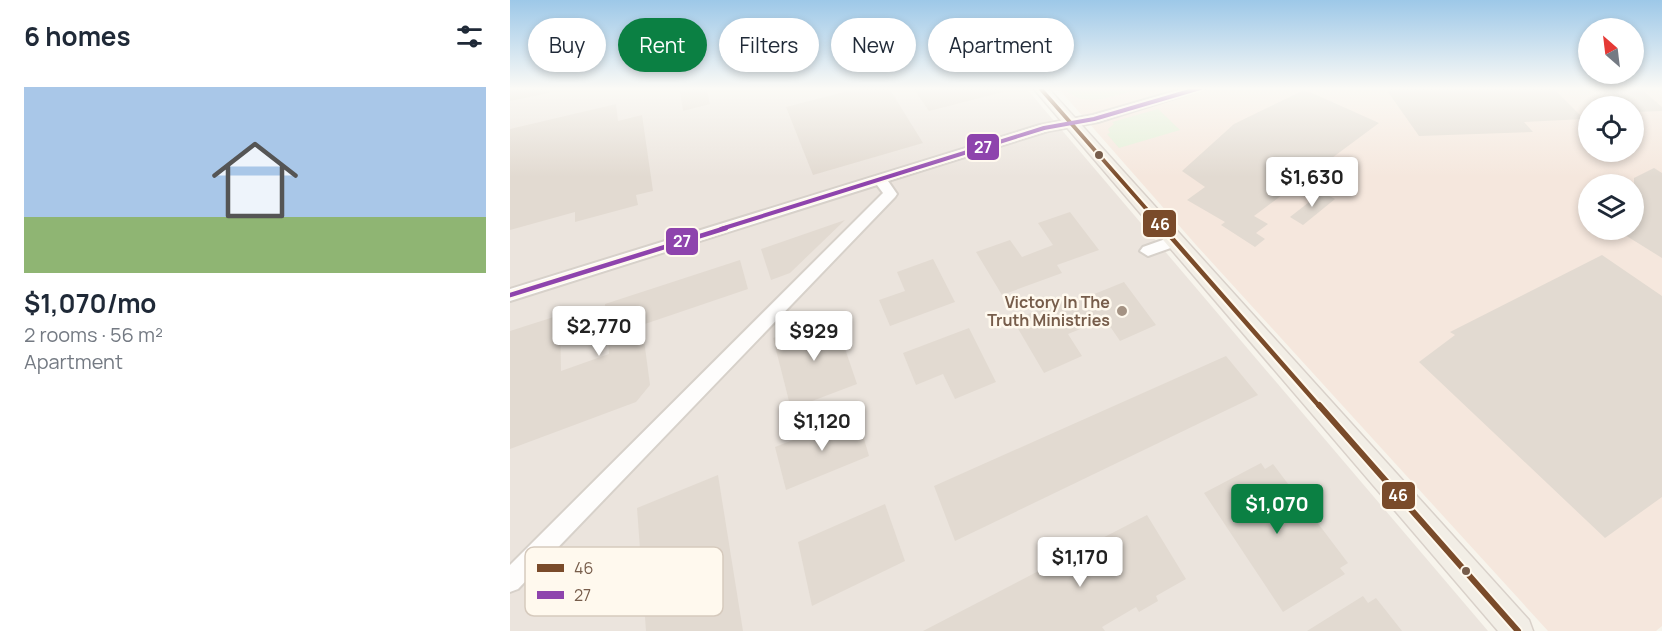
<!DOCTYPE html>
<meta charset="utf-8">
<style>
:root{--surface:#fff;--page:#f6f6f7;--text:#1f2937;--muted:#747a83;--line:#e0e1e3;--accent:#0b8043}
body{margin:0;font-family:Manrope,sans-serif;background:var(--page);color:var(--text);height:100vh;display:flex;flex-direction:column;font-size:22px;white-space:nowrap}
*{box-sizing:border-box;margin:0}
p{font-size:20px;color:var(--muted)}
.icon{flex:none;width:33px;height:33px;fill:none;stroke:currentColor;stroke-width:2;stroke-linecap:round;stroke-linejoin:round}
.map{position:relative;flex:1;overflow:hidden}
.details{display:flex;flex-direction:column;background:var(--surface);width:510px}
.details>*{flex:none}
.top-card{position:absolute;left:18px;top:18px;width:570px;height:54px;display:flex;gap:12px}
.needle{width:39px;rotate:332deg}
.fabs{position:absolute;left:1068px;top:18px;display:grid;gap:12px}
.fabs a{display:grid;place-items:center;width:66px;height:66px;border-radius:50%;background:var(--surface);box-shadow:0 3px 9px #0003;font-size:30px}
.price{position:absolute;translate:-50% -51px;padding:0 14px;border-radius:6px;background:#fff;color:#222;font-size:20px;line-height:39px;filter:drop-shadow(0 2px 3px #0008)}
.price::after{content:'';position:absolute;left:50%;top:36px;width:18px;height:14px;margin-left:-9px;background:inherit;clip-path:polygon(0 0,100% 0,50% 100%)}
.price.on{background:var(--accent);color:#fff}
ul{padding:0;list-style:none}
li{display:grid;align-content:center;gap:12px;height:318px;padding:0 24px}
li+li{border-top:2px solid var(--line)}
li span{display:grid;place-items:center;height:186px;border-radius:0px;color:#555}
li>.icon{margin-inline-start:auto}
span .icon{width:108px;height:108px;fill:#fffc;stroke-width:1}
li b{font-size:26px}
h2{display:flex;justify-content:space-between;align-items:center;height:72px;padding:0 24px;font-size:26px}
.chip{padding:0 21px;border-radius:27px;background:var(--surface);box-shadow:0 3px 9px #0003;font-size:21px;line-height:54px}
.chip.on{background:var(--accent);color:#fff}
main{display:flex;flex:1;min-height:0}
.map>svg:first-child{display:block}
.commercial{fill:#f5e7dd;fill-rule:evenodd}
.industrial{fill:#ebe4dd}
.green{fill:#e3efd7}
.building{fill:#e2dad1}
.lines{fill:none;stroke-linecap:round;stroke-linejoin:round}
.minor-casing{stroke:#d7d1ca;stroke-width:4}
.major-casing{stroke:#d9d1ca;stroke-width:3}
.minor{fill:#fefdfc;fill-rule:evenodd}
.major{fill:#f2eee6;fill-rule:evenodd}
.bus-1-far2-casing{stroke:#fff9ee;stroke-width:8}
.bus-1-far1-casing{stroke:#fff9ee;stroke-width:9}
.bus-1-casing{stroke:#fff9ee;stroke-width:10}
.bus-2-far1-casing{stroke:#fff9ee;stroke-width:8}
.bus-2-casing{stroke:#fff9ee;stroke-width:9}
.bus-1-far2{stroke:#7a4b2a;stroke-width:4}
.bus-1-far1{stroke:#7a4b2a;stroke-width:4.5}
.bus-1{stroke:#7a4b2a;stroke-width:6}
.bus-2-far1{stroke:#8e44ad;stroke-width:4}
.bus-2{stroke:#8e44ad;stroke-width:4.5}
.bus-dot{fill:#775d4b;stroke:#fff9ee;stroke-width:2}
.poi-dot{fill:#a49283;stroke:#fff9ee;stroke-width:2}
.labels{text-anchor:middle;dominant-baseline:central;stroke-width:5;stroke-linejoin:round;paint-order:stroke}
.poi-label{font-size:16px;font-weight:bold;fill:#775d4b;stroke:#fff9ee;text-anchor:end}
.key{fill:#fff9ee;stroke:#d6cabd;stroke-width:1.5}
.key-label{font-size:16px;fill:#775d4b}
.line-badge{stroke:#fff9ee;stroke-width:2}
.badge-label{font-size:16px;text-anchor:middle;font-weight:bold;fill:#fff}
</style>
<main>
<section class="details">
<h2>6 homes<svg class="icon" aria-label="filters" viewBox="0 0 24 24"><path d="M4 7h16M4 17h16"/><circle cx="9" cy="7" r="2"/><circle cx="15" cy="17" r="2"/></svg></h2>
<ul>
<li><span style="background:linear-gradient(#a9c7e8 70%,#8fb573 0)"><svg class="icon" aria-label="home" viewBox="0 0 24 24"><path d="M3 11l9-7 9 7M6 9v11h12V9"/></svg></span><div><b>$1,070/mo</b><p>2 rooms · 56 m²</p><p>Apartment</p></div></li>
</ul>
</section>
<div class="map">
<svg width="1152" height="631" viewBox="0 0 1152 631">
<rect width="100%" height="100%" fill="#f7f4ec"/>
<path class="commercial" d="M 548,88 L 1152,88 L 1152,626 L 1146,631 L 1038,631 L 687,246 ZM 1078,106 L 1124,106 L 1124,152 L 1078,152 ZM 1078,184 L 1124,184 L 1124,230 L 1078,230 Z"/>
<path class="industrial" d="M 0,88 L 516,88 L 978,631 L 0,631 Z"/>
<g class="green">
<path d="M 554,88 L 628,88 L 628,89 C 601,96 575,110 554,88 Z"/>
<path d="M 648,109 L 670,130 L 609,148 L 597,134 L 600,133 L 598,129 L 604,124 L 602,122 Z"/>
</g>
<g class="building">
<path d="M 0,88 L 38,88 L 39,93 L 0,101 Z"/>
<path d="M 180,88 L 196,88 L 200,104 L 173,111 L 170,91 Z"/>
<path d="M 350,88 L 379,88 L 413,143 L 303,175 L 276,107 Z"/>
<path d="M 403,88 L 492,88 L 493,92 L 419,111 Z"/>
<path d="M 907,88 L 1043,88 L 1074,119 L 1014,122 L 1023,132 L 909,136 L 878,92 L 881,89 Z"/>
<path d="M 1131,89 L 1152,107 L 1152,111 L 1124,112 L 1124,106 L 1116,106 L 1098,90 Z"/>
<path d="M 792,91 L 800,92 L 869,123 L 744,216 L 758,224 L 746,233 L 755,239 L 745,247 L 711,225 L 715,222 L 677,200 L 695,187 L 672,171 L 724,124 Z"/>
<path d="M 106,104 L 108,121 L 132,115 L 143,191 L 126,195 L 128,205 L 65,222 L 65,212 L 0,230 L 0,129 Z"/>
<path d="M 1144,168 L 1152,173 L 1152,258 L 1107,230 L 1124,230 L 1124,178 Z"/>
<path d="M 812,192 L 825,199 L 793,225 L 780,217 Z"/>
<path d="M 560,212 L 589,250 L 547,265 L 552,273 L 492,295 L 466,252 L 500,240 L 512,257 L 543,245 L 528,223 Z"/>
<path d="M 335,220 L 280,273 L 261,280 L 251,249 Z"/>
<path d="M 1092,255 L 1152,296 L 1152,497 L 1095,538 L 909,362 L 945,335 L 940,332 Z"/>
<path d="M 423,259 L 445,302 L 380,326 L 369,300 L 395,291 L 387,272 Z"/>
<path d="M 230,260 L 238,289 L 132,325 L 140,385 L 126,402 L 0,449 L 0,331 L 50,315 L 51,371 L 99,354 L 95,304 Z"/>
<path d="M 614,282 L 646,325 L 610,341 L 595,319 L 558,334 L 572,356 L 534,373 L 503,320 L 564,296 L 567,301 Z"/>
<path d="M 324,316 L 347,384 L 281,409 L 263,338 Z"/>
<path d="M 459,328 L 486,382 L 445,399 L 433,374 L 406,385 L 393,353 Z"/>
<path d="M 716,356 L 748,395 L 445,541 L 424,486 Z"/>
<path d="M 347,415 L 359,456 L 276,490 L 265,447 Z"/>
<path d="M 751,463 L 755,469 L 763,464 L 838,563 L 830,568 L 835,574 L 773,612 L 694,493 Z"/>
<path d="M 208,475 L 233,631 L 136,631 L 127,508 Z"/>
<path d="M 375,504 L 395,561 L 302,606 L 288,542 Z"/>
<path d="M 637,515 L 676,579 L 646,596 L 648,601 L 629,612 L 626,607 L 592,627 L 595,631 L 413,631 Z"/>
<path d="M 853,596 L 858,603 L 866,598 L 892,631 L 797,631 Z"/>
</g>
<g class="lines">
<g class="minor-casing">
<g id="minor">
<path d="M 676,88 L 696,88 L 588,122 L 538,131 L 378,181 L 387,194 L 385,197 L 8,589 L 0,592 L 0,565 L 373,193 L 367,185 L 0,301 L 0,289 L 530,125 L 583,115 Z"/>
<path d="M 664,236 L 671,241 L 669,245 L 638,256 L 630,251 L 633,247 Z"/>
</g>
</g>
<g class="major-casing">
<path id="major" d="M 523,88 L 538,88 L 1019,620 L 1023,631 L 988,631 Z"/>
</g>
<use href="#minor" class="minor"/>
<use href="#major" class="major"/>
<g class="bus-1-far2-casing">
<path id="bus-1-far2" d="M 530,88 L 654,229"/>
</g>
<g class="bus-1-far1-casing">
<path id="bus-1-far1" d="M 653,228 L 810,407"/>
</g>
<g class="bus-1-casing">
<path id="bus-1" d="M 809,405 L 1008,631"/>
</g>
<g class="bus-2-far1-casing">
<path id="bus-2-far1" d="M 211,229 L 534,128 L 584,119 L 690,88"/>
</g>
<g class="bus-2-casing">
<path id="bus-2" d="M 0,295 L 216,228"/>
</g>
<use href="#bus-1-far2" class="bus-1-far2"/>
<use href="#bus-1-far1" class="bus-1-far1"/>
<use href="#bus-1" class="bus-1"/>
<use href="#bus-2-far1" class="bus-2-far1"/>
<use href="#bus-2" class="bus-2"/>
</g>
<linearGradient id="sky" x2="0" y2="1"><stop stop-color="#9dc8e8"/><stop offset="0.5" stop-color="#fbfaf6"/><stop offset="1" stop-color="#fbfaf6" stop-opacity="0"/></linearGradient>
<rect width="1152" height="177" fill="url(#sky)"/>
<g class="bus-dot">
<circle cx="589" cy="155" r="5"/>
<circle cx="956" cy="571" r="5"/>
</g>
<circle class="poi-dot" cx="612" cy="311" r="6"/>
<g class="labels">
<g class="poi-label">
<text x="600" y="302">Victory In The<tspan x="600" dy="18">Truth Ministries</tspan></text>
</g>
</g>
<rect x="15" y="547" width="198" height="69" rx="9" class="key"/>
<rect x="27" y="564" width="27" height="8" fill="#7a4b2a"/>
<rect x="27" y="591" width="27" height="8" fill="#8e44ad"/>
<g class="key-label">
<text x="64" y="574">46</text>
<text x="64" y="601">27</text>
</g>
<g class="line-badge">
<rect x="456" y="133" width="34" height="28" rx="6" fill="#8e44ad"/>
<rect x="632" y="209" width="35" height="29" rx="6" fill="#7a4b2a"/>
<rect x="155" y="227" width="34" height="29" rx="6" fill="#8e44ad"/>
<rect x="871" y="481" width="35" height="29" rx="6" fill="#7a4b2a"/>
</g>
<g class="badge-label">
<text x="473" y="153">27</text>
<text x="650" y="230">46</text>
<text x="172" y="247">27</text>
<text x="888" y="501">46</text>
</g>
</svg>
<div class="fabs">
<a><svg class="needle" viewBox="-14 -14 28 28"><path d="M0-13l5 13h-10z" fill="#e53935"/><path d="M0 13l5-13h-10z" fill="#747a83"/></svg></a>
<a><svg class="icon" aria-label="locate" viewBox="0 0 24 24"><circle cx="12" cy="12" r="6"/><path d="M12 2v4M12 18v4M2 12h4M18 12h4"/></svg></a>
<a><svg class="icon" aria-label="layers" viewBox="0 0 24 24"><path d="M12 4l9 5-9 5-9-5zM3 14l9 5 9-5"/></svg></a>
</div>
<b class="price" style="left:802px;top:208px">$1,630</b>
<b class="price" style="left:89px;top:357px">$2,770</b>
<b class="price" style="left:304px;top:362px">$929</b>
<b class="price" style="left:312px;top:452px">$1,120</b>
<b class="price on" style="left:767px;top:535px">$1,070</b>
<b class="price" style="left:570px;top:588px">$1,170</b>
<div class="top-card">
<a class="chip">Buy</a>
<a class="chip on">Rent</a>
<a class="chip">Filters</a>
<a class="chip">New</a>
<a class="chip">Apartment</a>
</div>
</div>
</main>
